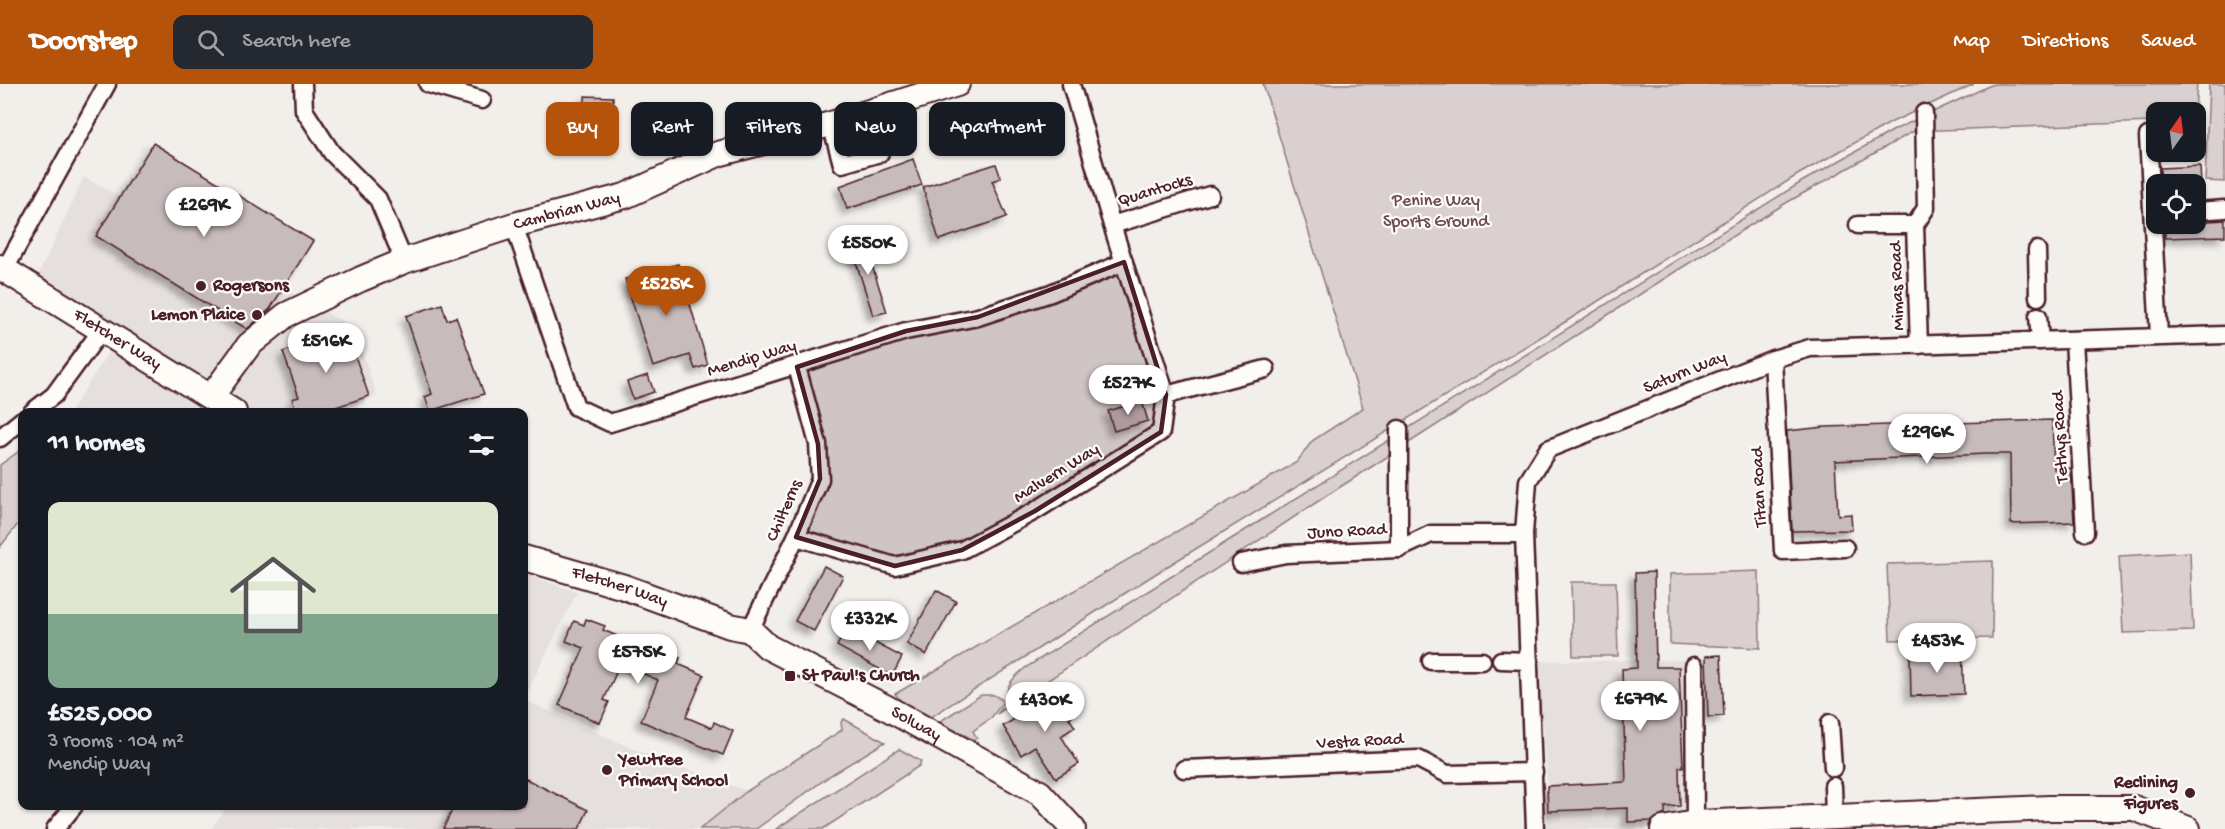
<!DOCTYPE html>
<meta charset="utf-8">
<style>
:root{--surface:#171b24;--page:#242831;--text:#f1f3f6;--muted:#9ea1a6;--accent:#b45309}
body{margin:0;font-family:"Gochi Hand",sans-serif;background:var(--page);color:var(--text);height:100vh;display:flex;flex-direction:column;font-size:22px;white-space:nowrap}
*{box-sizing:border-box;margin:0}
p{font-size:20px;color:var(--muted)}
.icon{flex:none;width:33px;height:33px;fill:none;stroke:currentColor;stroke-width:2;stroke-linecap:round;stroke-linejoin:round}
.map{position:relative;flex:1;overflow:hidden}
.drawer{position:absolute;left:18px;top:324px;width:510px;height:402px;display:flex;flex-direction:column;background:var(--surface);border-radius:12px;box-shadow:0 2px 4px #0004}
.drawer>*{flex:none}
.banner{position:absolute;left:546px;top:18px;width:570px;height:54px;display:flex;gap:12px}
.needle{width:39px;rotate:14deg}
.buttons{position:absolute;left:2146px;top:18px;display:grid;gap:12px}
.buttons a{display:grid;place-items:center;width:60px;height:60px;border-radius:12px;background:var(--surface);box-shadow:0 2px 4px #0004;font-size:30px}
.price{position:absolute;translate:-50% -51px;padding:0 14px;border-radius:21px;background:#fff;color:#222;font-size:20px;line-height:39px;filter:drop-shadow(0 2px 3px #0008)}
.price::after{content:'';position:absolute;left:50%;top:36px;width:18px;height:14px;margin-left:-9px;background:inherit;clip-path:polygon(0 0,100% 0,50% 100%)}
.price.selected{background:var(--accent);color:#fff}
ul{padding:0;list-style:none}
li{display:grid;align-content:center;gap:12px;height:318px;padding:0 30px}
li span{display:grid;place-items:center;height:186px;border-radius:12px;color:#555}
li>.icon{margin-inline-start:auto}
span .icon{width:108px;height:108px;fill:#fffc;stroke-width:1}
li b{font-size:26px}
h2{display:flex;justify-content:space-between;align-items:center;height:72px;padding:0 30px;font-size:26px}
.pill{padding:0 21px;border-radius:12px;background:var(--surface);box-shadow:0 2px 4px #0004;font-size:21px;line-height:54px}
.pill.selected{background:var(--accent);color:#fff}
header{display:flex;align-items:center;gap:36px;box-sizing:border-box;height:84px;padding:0 30px;background:var(--accent);color:#fff}
header strong{font-size:28px}
nav{display:flex;gap:33px;margin-inline-start:auto;font-size:21px}
.search{width:420px;height:54px;background:var(--page);display:flex;align-items:center;gap:15px;box-sizing:border-box;padding:0 21px;border-radius:12px;color:var(--muted);font-size:22px}
.map>svg:first-child{display:block}
.built{fill:#e5dfdd}
.green{fill:#d9d0cf;stroke:#92787d;stroke-width:1.5}
.building{fill:#c8bbbb;stroke:#4a1f2b;stroke-width:1.5;filter:url(#shadow)}
.lines{fill:none;stroke-linecap:round;stroke-linejoin:round}
.street-casing{stroke:#4a1f2b;stroke-width:21}
.secondary-casing{stroke:#4a1f2b;stroke-width:28}
.street{stroke:#fdfcf7;stroke-width:16}
.secondary{stroke:#fdfcf7;stroke-width:24}
.marked{fill:#4a1f2b;fill-opacity:0.2;stroke:#4a1f2b;stroke-width:4.5;stroke-linejoin:round}
.poi-dot{fill:#4a1f2b;stroke:#fdfcf7;stroke-width:2}
.labels{text-anchor:middle;dominant-baseline:central;stroke-width:4.5;stroke-linejoin:round;paint-order:stroke}
.street-label{font-size:18px;fill:#4a1f2b;stroke:#fdfcf7}
.park-label{font-size:18px;fill:#6e4b54;stroke:#fdfcf7}
.poi-label{font-size:18px;font-weight:bold;fill:#4a1f2b;stroke:#fdfcf7;text-anchor:start}
</style>
<header>
<strong>Doorstep</strong>
<div class="search"><svg class="icon" aria-label="search" viewBox="0 0 24 24"><circle cx="10" cy="10" r="6"/><path d="M15 15l6 6"/></svg>Search here</div>
<nav><a>Map</a><a>Directions</a><a>Saved</a></nav>
</header>
<div class="map">
<svg width="2225" height="745" viewBox="0 0 2225 745">
<defs>
<filter id="shadow"><feDropShadow dx="-5.5" dy="5.5" stdDeviation="3" flood-color="#0004"/></filter>
</defs>
<rect width="100%" height="100%" fill="#f2efeb"/>
<filter id="ink" filterUnits="userSpaceOnUse"><feTurbulence type="fractalNoise" baseFrequency=".0167" numOctaves="2"/><feDisplacementMap in="SourceGraphic" scale="12" xChannelSelector="R" yChannelSelector="G"/><feConvolveMatrix kernelMatrix="1 2 1 2 8 2 1 2 1" color-interpolation-filters="sRGB"/></filter>
<g filter="url(#ink)">
<g class="built">
<path d="M 84,93 L 354,244 L 377,312 L 339,328 L 70,328 L 122,247 L 35,198 Z"/>
<path d="M 524,490 L 577,508 L 524,614 Z"/>
<path d="M 1691,576 L 1697,737 L 1649,745 L 1547,745 L 1547,692 L 1537,577 Z"/>
<path d="M 524,616 L 633,665 L 747,707 L 700,745 L 211,745 L 228,722 L 524,722 Z"/>
</g>
<g class="green">
<path d="M 1263,0 L 1974,0 L 1892,38 L 1799,90 L 1570,235 L 1163,485 L 931,633 L 901,617 L 895,610 L 1297,378 L 1312,357 L 1363,324 Z"/>
<path d="M 1993,0 L 2197,0 L 2195,26 L 2198,27 L 2197,41 L 2196,28 L 2157,28 L 2157,42 L 2154,42 L 2153,38 L 1914,47 L 1786,119 L 1670,191 L 1323,414 L 997,630 L 1008,617 C 1003,603 1015,592 1025,584 L 1803,97 L 1896,45 Z"/>
<path d="M 2209,0 L 2225,0 L 2225,98 L 2205,97 Z"/>
<path d="M 22,365 L 22,435 L 0,463 L 0,381 Z"/>
<path d="M 2190,468 L 2193,547 L 2123,549 L 2119,472 Z"/>
<path d="M 1993,477 L 1992,554 L 1890,556 L 1887,480 Z"/>
<path d="M 1759,487 L 1760,564 L 1670,560 L 1670,490 Z"/>
<path d="M 1571,498 L 1616,498 L 1618,572 L 1573,572 Z"/>
<path d="M 981,611 L 994,611 L 1004,617 L 991,634 L 973,647 L 977,654 L 974,656 L 939,638 Z"/>
<path d="M 844,635 L 885,658 L 831,691 L 756,745 L 700,745 L 747,707 L 842,646 L 841,638 Z"/>
<path d="M 899,665 L 921,677 L 919,682 L 823,745 L 776,745 Z"/>
</g>
<g class="building">
<path d="M 585,12 L 613,13 L 613,27 L 585,26 Z"/>
<path d="M 153,59 L 313,157 L 270,225 L 247,245 L 96,152 Z"/>
<path d="M 913,75 L 922,101 L 847,125 L 840,102 Z"/>
<path d="M 996,80 L 1001,94 L 992,97 L 1007,133 L 939,156 L 923,103 Z"/>
<path d="M 2200,82 L 2201,100 L 2161,100 L 2160,84 Z"/>
<path d="M 2225,136 L 2225,152 L 2165,154 L 2165,140 Z"/>
<path d="M 863,153 L 887,228 L 873,231 L 849,156 Z"/>
<path d="M 678,180 L 708,281 L 695,285 L 690,271 L 653,283 L 625,195 Z"/>
<path d="M 442,220 L 447,236 L 456,233 L 484,310 L 430,327 L 425,313 L 432,310 L 406,232 Z"/>
<path d="M 346,246 L 369,312 L 321,328 L 297,328 L 292,315 L 299,313 L 283,268 Z"/>
<path d="M 648,291 L 654,308 L 633,315 L 627,298 Z"/>
<path d="M 1142,317 L 1148,337 L 1114,347 L 1108,327 Z"/>
<path d="M 2052,336 L 2054,385 L 2071,384 L 2074,438 L 2011,440 L 2010,370 L 1985,370 L 1835,377 L 1838,431 L 1851,430 L 1852,446 L 1792,447 L 1787,347 L 1825,343 Z"/>
<path d="M 824,482 L 843,492 L 814,547 L 795,537 Z"/>
<path d="M 1654,488 L 1656,583 L 1679,583 L 1683,683 L 1679,683 L 1680,722 L 1665,723 L 1665,730 L 1652,737 L 1628,738 L 1628,724 L 1548,727 L 1547,702 L 1626,698 L 1622,585 L 1637,584 L 1635,489 Z"/>
<path d="M 936,506 L 956,517 L 926,571 L 907,560 Z"/>
<path d="M 586,535 L 605,542 L 603,546 L 660,570 L 662,566 L 680,574 L 678,580 L 704,591 L 686,633 L 712,644 L 714,638 L 733,647 L 723,671 L 641,637 L 658,596 L 620,580 L 604,616 L 609,618 L 600,639 L 559,621 L 584,564 L 566,557 L 574,537 L 584,541 Z"/>
<path d="M 847,544 L 902,573 L 892,592 L 837,562 Z"/>
<path d="M 1962,567 L 1964,610 L 1911,612 L 1910,570 Z"/>
<path d="M 1721,571 L 1724,632 L 1708,633 L 1706,572 Z"/>
<path d="M 1058,608 L 1073,631 L 1069,634 L 1075,643 L 1061,652 L 1079,680 L 1056,694 L 1035,662 L 1021,671 L 1003,642 Z"/>
<path d="M 524,694 L 588,726 L 579,745 L 443,745 L 454,722 L 524,722 Z"/>
</g>
<g class="lines">
<g class="street-casing">
<g id="street">
<path d="M 303,0 L 304,26 L 332,69 L 378,115 L 404,177"/>
<path d="M 428,0 L 482,16"/>
<path d="M 831,40 L 842,80 L 880,69 L 870,28"/>
<path d="M 2148,52 L 2159,252"/>
<path d="M 2196,127 L 2225,125"/>
<path d="M 514,141 L 576,323 L 610,339 L 906,247 L 978,233 L 1051,209 L 1124,178"/>
<path d="M 1112,141 L 1210,111"/>
<path d="M 1858,141 L 1915,141"/>
<path d="M 2037,166 L 2038,213"/>
<path d="M 5,185 L 107,0"/>
<path d="M 2038,232 L 2040,257"/>
<path d="M 2074,256 L 2085,448"/>
<path d="M 1919,261 L 1915,141 L 1926,124 L 1924,29"/>
<path d="M 1773,275 L 1783,467 L 1845,464"/>
<path d="M 1166,311 L 1266,285"/>
<path d="M 32,328 L 54,311 L 103,244"/>
<path d="M 0,354 L 22,336"/>
<path d="M 796,453 L 895,482 L 962,466 L 1035,427 L 1161,348 L 1166,311 L 1112,141 L 1071,0"/>
<path d="M 1399,465 L 1399,345"/>
<path d="M 1241,479 L 1286,470 L 1399,465 L 1431,450 L 1524,450"/>
<path d="M 750,546 L 796,453 L 820,395 L 818,360 L 797,283"/>
<path d="M 1501,576 L 1529,577"/>
<path d="M 1431,577 L 1482,577"/>
<path d="M 1694,582 L 1695,739"/>
<path d="M 1830,639 L 1833,684"/>
<path d="M 1184,685 L 1418,675 L 1447,690 L 1534,688"/>
<path d="M 1833,702 L 1834,733"/>
<path d="M 55,745 L 74,722"/>
<path d="M 1535,745 L 1524,450 L 1528,397 L 1548,365 L 1773,275 L 1810,264 L 2225,251"/>
</g>
</g>
<g class="secondary-casing">
<g id="secondary">
<path id="s1" d="M 0,183 L 234,328"/>
<path id="s2" d="M 211,313 L 249,261 L 286,231 L 361,195 L 404,177 L 514,141 L 625,112 L 718,70 L 831,40 L 957,0"/>
<path id="s3" d="M 524,474 L 624,503 L 730,542 L 750,546 L 768,563 L 887,624 L 1040,709 L 1073,745"/>
<path d="M 1663,745 L 1695,739 L 2050,724 L 2134,724 L 2188,745"/>
</g>
</g>
<use href="#street" class="street"/>
<use href="#secondary" class="secondary"/>
</g>
</g>
<path class="marked" d="M 1124,178 L 1166,311 L 1161,348 L 1035,427 L 962,466 L 895,482 L 796,453 L 820,395 L 818,360 L 797,283 L 906,247 L 978,233 Z"/>
<g class="poi-dot">
<circle cx="201" cy="202" r="6"/>
<circle cx="257" cy="231" r="6"/>
<rect x="784" y="586" width="12" height="12" rx="3"/>
<circle cx="607" cy="686" r="6"/>
<circle cx="2190" cy="709" r="6"/>
</g>
<g class="labels">
<g class="street-label">
<text transform="translate(1155 107) rotate(-17)">Quantocks</text>
<text stroke="none"><textPath href="#s2" startOffset="412">Cambrian Way</textPath></text>
<text transform="translate(1898 202) rotate(-92)">Mimas Road</text>
<text stroke="none"><textPath href="#s1" startOffset="138">Fletcher Way</textPath></text>
<text transform="translate(752 275) rotate(-17)">Mendip Way</text>
<text transform="translate(1685 289) rotate(-22)">Saturn Way</text>
<text transform="translate(2061 353) rotate(-93)">Tethys Road</text>
<text transform="translate(1057 390) rotate(-32)">Malvern Way</text>
<text transform="translate(1760 403) rotate(-93)">Titan Road</text>
<text transform="translate(785 427) rotate(-66)">Chilterns</text>
<text transform="translate(1347 448) rotate(-3)">Juno Road</text>
<text stroke="none"><textPath href="#s3" startOffset="100">Fletcher Way</textPath></text>
<text stroke="none"><textPath href="#s3" startOffset="429">Solway</textPath></text>
<text transform="translate(1360 658) rotate(-3)">Vesta Road</text>
</g>
<g class="park-label">
<text x="1436" y="117">Penine Way<tspan x="1436" dy="21">Sports Ground</tspan></text>
</g>
<g class="poi-label">
<text x="213" y="202">Rogersons</text>
<text x="245" y="231" text-anchor="end">Lemon Plaice</text>
<text x="802" y="592">St Paul's Church</text>
<text x="619" y="676">Yewtree<tspan x="619" dy="21">Primary School</tspan></text>
<text x="2178" y="699" text-anchor="end">Reclining<tspan x="2178" dy="21">Figures</tspan></text>
</g>
</g>
</svg>
<div class="buttons">
<a><svg class="needle" viewBox="-14 -14 28 28"><path d="M0-13l5 13h-10z" fill="#e53935"/><path d="M0 13l5-13h-10z" fill="#9ea1a6"/></svg></a>
<a><svg class="icon" aria-label="locate" viewBox="0 0 24 24"><circle cx="12" cy="12" r="6"/><path d="M12 2v4M12 18v4M2 12h4M18 12h4"/></svg></a>
</div>
<b class="price" style="left:204px;top:154px">£269K</b>
<b class="price" style="left:868px;top:192px">£550K</b>
<b class="price selected" style="left:666px;top:233px">£525K</b>
<b class="price" style="left:326px;top:290px">£516K</b>
<b class="price" style="left:1128px;top:332px">£527K</b>
<b class="price" style="left:1927px;top:381px">£296K</b>
<b class="price" style="left:870px;top:568px">£332K</b>
<b class="price" style="left:1937px;top:590px">£453K</b>
<b class="price" style="left:638px;top:601px">£575K</b>
<b class="price" style="left:1640px;top:648px">£679K</b>
<b class="price" style="left:1045px;top:649px">£430K</b>
<div class="banner">
<a class="pill selected">Buy</a>
<a class="pill">Rent</a>
<a class="pill">Filters</a>
<a class="pill">New</a>
<a class="pill">Apartment</a>
</div>
<section class="drawer">
<h2>11 homes<svg class="icon" aria-label="filters" viewBox="0 0 24 24"><path d="M4 7h16M4 17h16"/><circle cx="9" cy="7" r="2"/><circle cx="15" cy="17" r="2"/></svg></h2>
<ul>
<li><span style="background:linear-gradient(#dfe7d0 60%,#7fa58c 0)"><svg class="icon" aria-label="home" viewBox="0 0 24 24"><path d="M3 11l9-7 9 7M6 9v11h12V9"/></svg></span><div><b>£525,000</b><p>3 rooms · 104 m²</p><p>Mendip Way</p></div></li>
</ul>
</section>
</div>
